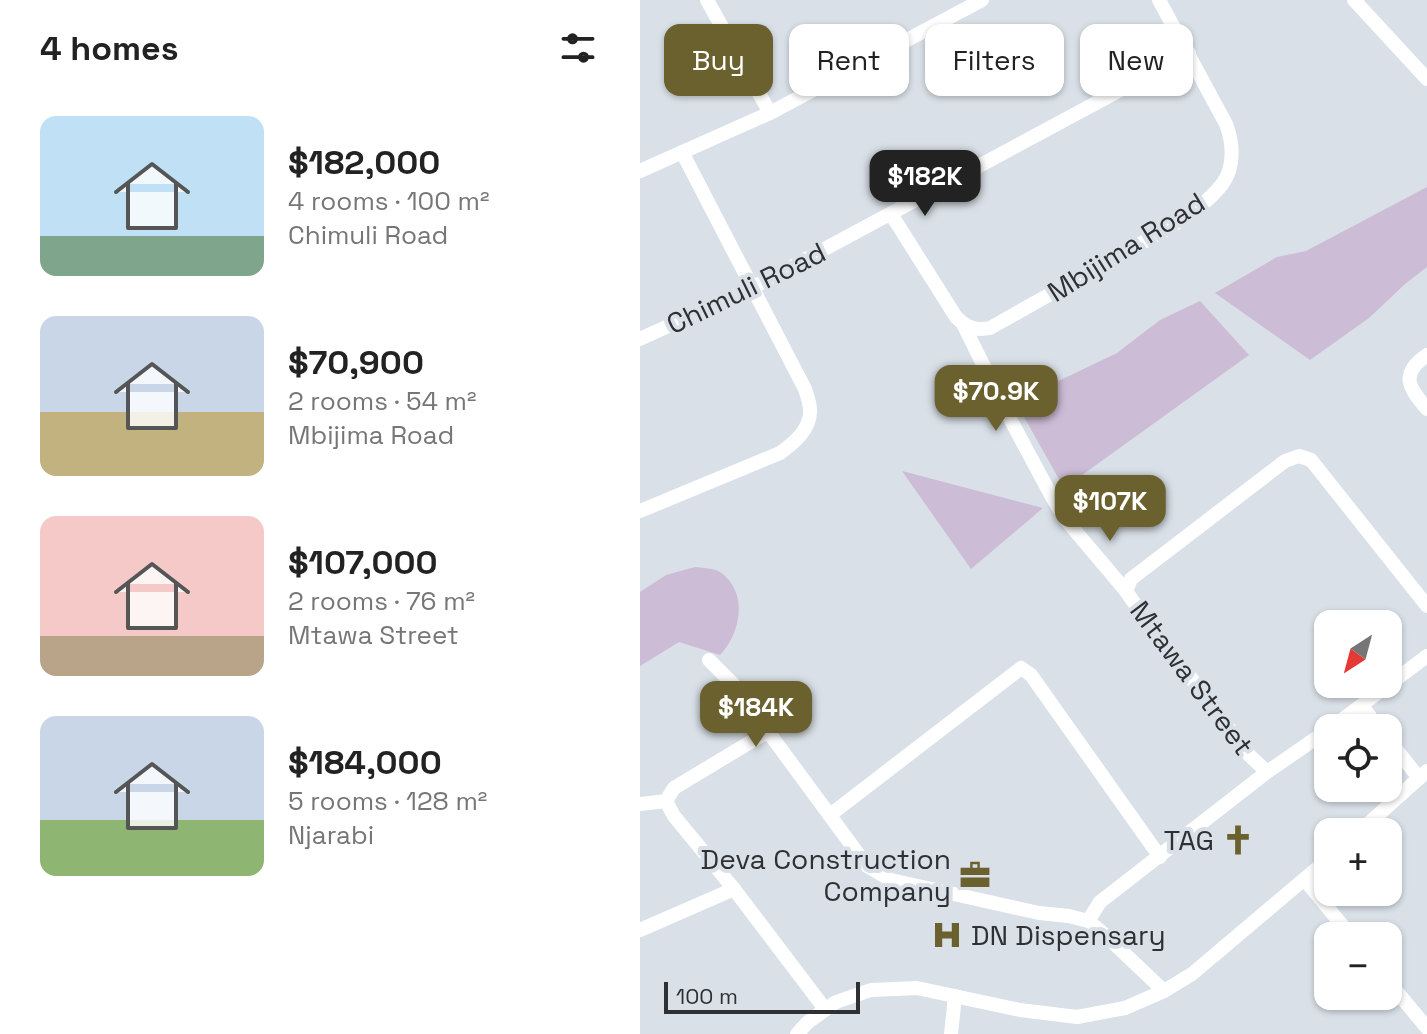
<!DOCTYPE html>
<meta charset="utf-8">
<style>
:root{--surface:#fff;--page:#f2f2f2;--text:#222;--muted:#767676;--accent:#6a612e}
body{margin:0;font-family:"Space Grotesk",sans-serif;background:var(--page);color:var(--text);height:100vh;display:flex;flex-direction:column;font-size:30px;white-space:nowrap}
*{box-sizing:border-box;margin:0}
p{font-size:26px;color:var(--muted)}
.icon{flex:none;width:44px;height:44px;fill:none;stroke:currentColor;stroke-width:2;stroke-linecap:round;stroke-linejoin:round}
.map{position:relative;flex:1;overflow:hidden}
.sheet{display:flex;flex-direction:column;background:var(--surface);width:640px}
.sheet>*{flex:none}
.hud{position:absolute;left:24px;top:24px;width:642px;height:72px;display:flex;gap:16px}
.needle{width:52px;rotate:216deg}
.controls{position:absolute;left:674px;top:610px;display:grid;gap:16px}
.controls a{display:grid;place-items:center;width:88px;height:88px;border-radius:16px;background:var(--surface);box-shadow:0 2px 6px #0004;font-size:40px}
.scale{position:absolute;left:24px;bottom:20px;width:196px;box-sizing:border-box;padding-left:8px;border:4px solid #2e3033;border-top:0;font-size:22px;line-height:28px;white-space:nowrap;color:#2e3033;-webkit-text-stroke:6px #d9e0e7;paint-order:stroke}
.price{position:absolute;translate:-50% -68px;padding:0 18px;border-radius:16px;background:var(--accent);color:#fff;font-size:26px;line-height:52px;filter:drop-shadow(0 2px 4px #0008)}
.price::after{content:'';position:absolute;left:50%;top:48px;width:24px;height:18px;margin-left:-12px;background:inherit;clip-path:polygon(0 0,100% 0,50% 100%)}
.price.on{background:#222;color:#fff}
ul{padding:0;list-style:none}
li{display:flex;align-items:center;gap:24px;height:200px;padding:0 40px}
li span{display:grid;place-items:center;flex:none;width:224px;height:160px;border-radius:16px;color:#555}
li>.icon{margin-inline-start:auto}
span .icon{width:96px;height:96px;fill:#fffc;stroke-width:1}
li b{font-size:34px}
h2{display:flex;justify-content:space-between;align-items:center;height:96px;padding:0 40px;font-size:34px}
.tag{padding:0 28px;border-radius:16px;background:var(--surface);box-shadow:0 2px 6px #0004;font-size:28px;line-height:72px}
.tag.on{background:var(--accent);color:#fff}
main{display:flex;flex:1;min-height:0}
.map>svg:first-child{display:block}
.green{fill:#cdbcd6}
.lines{fill:none;stroke-linecap:round;stroke-linejoin:round}
.minor{stroke:#fff;stroke-width:14}
.labels{text-anchor:middle;dominant-baseline:central;stroke-width:8;stroke-linejoin:round;paint-order:stroke}
.street-label{font-size:28px;fill:#2e3033;stroke:#d9e0e7}
.poi-label{font-size:28px;fill:#2e3033;stroke:#d9e0e7;text-anchor:end}
</style>
<main>
<section class="sheet">
<h2>4 homes<svg class="icon" aria-label="filters" viewBox="0 0 24 24"><path d="M4 7h16M4 17h16"/><circle cx="9" cy="7" r="2"/><circle cx="15" cy="17" r="2"/></svg></h2>
<ul>
<li><span style="background:linear-gradient(#bfe0f5 75%,#7fa58c 0)"><svg class="icon" aria-label="home" viewBox="0 0 24 24"><path d="M3 11l9-7 9 7M6 9v11h12V9"/></svg></span><div><b>$182,000</b><p>4 rooms · 100 m²</p><p>Chimuli Road</p></div></li>
<li><span style="background:linear-gradient(#c9d6e8 60%,#c2b280 0)"><svg class="icon" aria-label="home" viewBox="0 0 24 24"><path d="M3 11l9-7 9 7M6 9v11h12V9"/></svg></span><div><b>$70,900</b><p>2 rooms · 54 m²</p><p>Mbijima Road</p></div></li>
<li><span style="background:linear-gradient(#f6c9c9 75%,#b9a48a 0)"><svg class="icon" aria-label="home" viewBox="0 0 24 24"><path d="M3 11l9-7 9 7M6 9v11h12V9"/></svg></span><div><b>$107,000</b><p>2 rooms · 76 m²</p><p>Mtawa Street</p></div></li>
<li><span style="background:linear-gradient(#c9d6e8 65%,#8fb573 0)"><svg class="icon" aria-label="home" viewBox="0 0 24 24"><path d="M3 11l9-7 9 7M6 9v11h12V9"/></svg></span><div><b>$184,000</b><p>5 rooms · 128 m²</p><p>Njarabi</p></div></li>
</ul>
</section>
<div class="map">
<svg width="787" height="1034" viewBox="0 0 787 1034">
<rect width="100%" height="100%" fill="#d9e0e7"/>
<g class="green">
<path d="M 787,187 L 787,267 L 765,284 L 729,318 L 670,360 L 575,293 L 637,257 L 666,251 Z"/>
<path d="M 560,301 L 609,355 L 424,488 L 384,417 L 408,386 L 477,353 L 520,320 Z"/>
<path d="M 262,471 L 403,508 L 331,569 Z"/>
<path d="M 55,567 C 63,568 74,568 80,572 C 109,592 101,633 80,655 L 39,642 L 0,666 L 0,592 L 26,575 Z"/>
</g>
<g class="lines">
<g class="minor">
<path d="M 67,0 L 130,113"/>
<path d="M 714,0 L 787,79"/>
<path d="M 0,171 L 130,113 L 342,0"/>
<path d="M 251,214 L 316,317 C 326,327 335,331 350,328 C 393,304 435,280 478,256 C 511,238 561,213 583,183 C 595,166 593,142 586,124 L 519,0"/>
<path d="M 323,324 L 368,415 L 412,497 L 426,520 L 486,591"/>
<path d="M 0,339 L 112,288 L 549,53"/>
<path d="M 787,355 C 759,374 769,388 787,409"/>
<path d="M 0,511 L 140,453 C 154,443 171,429 170,410 C 170,403 167,395 165,389 L 42,152"/>
<path d="M 69,660 L 93,684 L 227,866 L 251,880 L 399,913 L 429,916 L 448,921 L 465,935 L 524,991"/>
<path d="M 722,706 L 739,728"/>
<path d="M 691,728 L 787,656"/>
<path d="M 688,730 L 627,772 L 609,755 L 492,600 L 486,591 L 491,579 L 645,461 L 659,456 L 671,460 L 787,606"/>
<path d="M 127,732 L 34,788 L 26,801 L 34,816 L 94,889 L 185,1009"/>
<path d="M 748,739 L 779,778"/>
<path d="M 0,804 L 26,801"/>
<path d="M 190,815 L 381,668 L 391,675 L 520,857"/>
<path d="M 719,832 L 787,771"/>
<path d="M 665,880 L 711,936"/>
<path d="M 448,921 L 460,902 L 627,772"/>
<path d="M 0,930 L 94,889"/>
<path d="M 748,981 L 787,1028"/>
<path d="M 157,1034 L 168,1022 L 196,1002 L 231,990 L 277,988 L 380,1010 L 437,1017 L 485,1008 L 524,991 L 552,974 L 688,859"/>
<path d="M 311,1034 L 315,996"/>
</g>
</g>
<defs>
<g id="church-bare" transform="scale(2.4)"><path d="M-1.2-6h2.4v3.5h3.3v2.4h-3.3V6h-2.4V-.1h-3.3v-2.4h3.3Z" fill="#6a612e" stroke="#d9e0e7" stroke-width="2.5" paint-order="stroke"/></g>
<g id="office-bare" transform="scale(2.4)"><path d="M-6-3h4V-5.5h4V-3h4V5H-6ZM-1-4.5V-3h2v-1.5ZM-6 0V1H6V0Z" fill="#6a612e" stroke="#d9e0e7" stroke-width="2.5" paint-order="stroke"/></g>
<g id="hospital-bare" transform="scale(2.4)"><path d="M-5-5h3v3.5h4V-5h3V5h-3V1.5h-4V5h-3Z" fill="#6a612e" stroke="#d9e0e7" stroke-width="2.5" paint-order="stroke"/></g>
</defs>
<g fill-rule="evenodd">
<use href="#church-bare" x="598" y="840"/>
<use href="#office-bare" x="335" y="875"/>
<use href="#hospital-bare" x="307" y="935"/>
</g>
<g class="labels">
<g class="street-label">
<text transform="translate(486 247) rotate(-32)">Mbijima Road</text>
<text transform="translate(106 288) rotate(-26)">Chimuli Road</text>
<text transform="translate(552 678) rotate(53)">Mtawa Street</text>
</g>
<g class="poi-label">
<text x="574" y="840">TAG</text>
<text x="311" y="859">Deva Construction<tspan x="311" dy="32">Company</tspan></text>
<text x="331" y="935" text-anchor="start">DN Dispensary</text>
</g>
</g>
</svg>
<div class="controls">
<a><svg class="needle" viewBox="-14 -14 28 28"><path d="M0-13l5 13h-10z" fill="#e53935"/><path d="M0 13l5-13h-10z" fill="#767676"/></svg></a>
<a><svg class="icon" aria-label="locate" viewBox="0 0 24 24"><circle cx="12" cy="12" r="6"/><path d="M12 2v4M12 18v4M2 12h4M18 12h4"/></svg></a>
<a>+</a>
<a>−</a>
</div>
<div class="scale">100 m</div>
<b class="price on" style="left:285px;top:218px">$182K</b>
<b class="price" style="left:356px;top:433px">$70.9K</b>
<b class="price" style="left:470px;top:543px">$107K</b>
<b class="price" style="left:116px;top:749px">$184K</b>
<div class="hud">
<a class="tag on">Buy</a>
<a class="tag">Rent</a>
<a class="tag">Filters</a>
<a class="tag">New</a>
</div>
</div>
</main>
